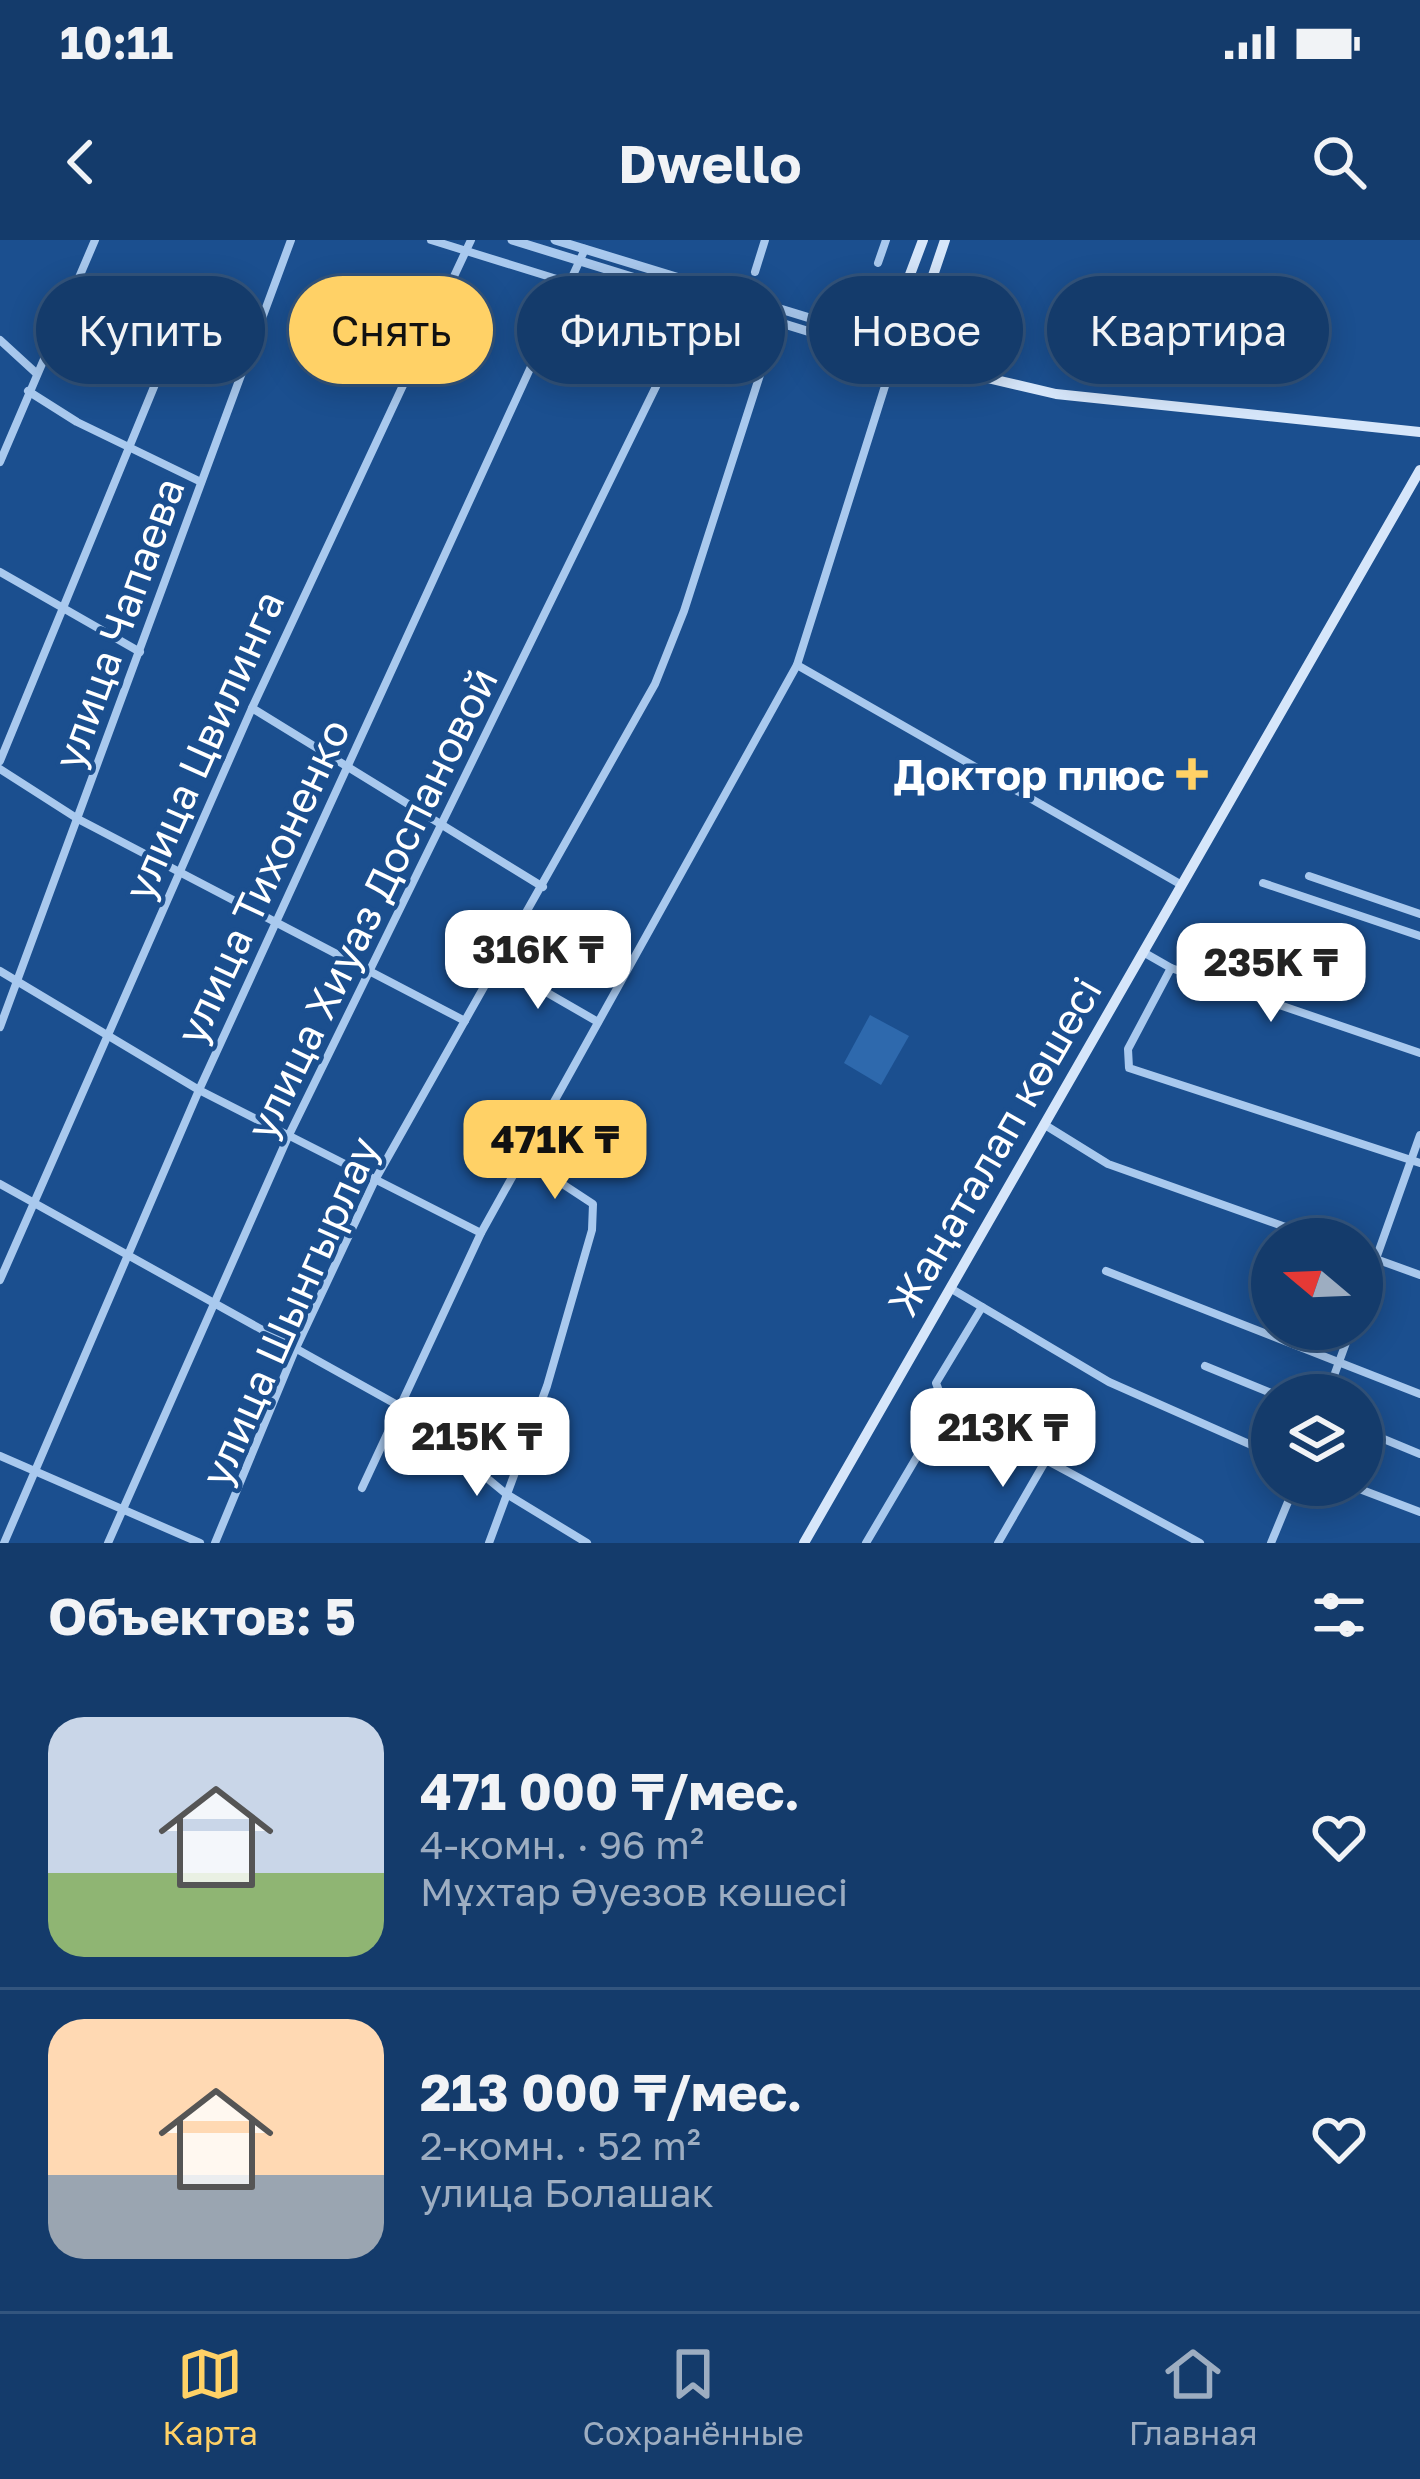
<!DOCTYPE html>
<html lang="ru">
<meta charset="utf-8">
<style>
:root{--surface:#143b6b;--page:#214673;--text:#f1f3f6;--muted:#9dadc1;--line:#33557e;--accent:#ffd166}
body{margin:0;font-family:"Golos Text",sans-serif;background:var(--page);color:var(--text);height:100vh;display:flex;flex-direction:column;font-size:45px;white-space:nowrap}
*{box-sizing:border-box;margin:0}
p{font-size:39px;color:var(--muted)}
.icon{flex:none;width:66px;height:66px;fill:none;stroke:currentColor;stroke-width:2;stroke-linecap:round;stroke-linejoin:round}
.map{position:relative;height:1303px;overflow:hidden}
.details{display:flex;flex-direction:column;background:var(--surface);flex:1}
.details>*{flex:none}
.top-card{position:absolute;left:36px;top:36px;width:1350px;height:108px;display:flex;gap:24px}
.needle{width:78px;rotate:289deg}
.controls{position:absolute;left:1251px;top:978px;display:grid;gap:24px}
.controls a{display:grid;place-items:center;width:132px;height:132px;border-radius:50%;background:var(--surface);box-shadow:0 6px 30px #0003,0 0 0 3px var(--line);font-size:60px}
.price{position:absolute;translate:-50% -102px;padding:0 27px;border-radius:24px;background:#fff;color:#222;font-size:39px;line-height:78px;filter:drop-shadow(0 3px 6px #0008)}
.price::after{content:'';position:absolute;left:50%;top:72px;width:36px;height:27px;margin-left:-18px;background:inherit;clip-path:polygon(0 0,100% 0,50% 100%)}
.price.current{background:var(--accent);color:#111}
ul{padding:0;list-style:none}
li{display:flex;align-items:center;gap:36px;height:300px;padding:0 48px}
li+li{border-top:3px solid var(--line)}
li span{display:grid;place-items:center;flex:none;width:336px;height:240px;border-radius:36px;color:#555}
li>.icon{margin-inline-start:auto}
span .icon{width:144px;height:144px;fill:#fffc;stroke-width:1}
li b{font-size:51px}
h2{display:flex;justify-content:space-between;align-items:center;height:144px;padding:0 48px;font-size:51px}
.pill{padding:0 42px;border-radius:54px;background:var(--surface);box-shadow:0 6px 30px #0003,0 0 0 3px var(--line);font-size:42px;line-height:108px}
.pill.current{background:var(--accent);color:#111}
.status{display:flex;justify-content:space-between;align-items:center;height:84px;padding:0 60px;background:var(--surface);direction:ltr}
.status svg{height:33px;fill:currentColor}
header{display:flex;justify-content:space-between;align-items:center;height:156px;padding:0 48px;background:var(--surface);font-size:54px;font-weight:700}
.menu{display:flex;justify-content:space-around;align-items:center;height:168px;border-top:3px solid var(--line);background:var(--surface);font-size:33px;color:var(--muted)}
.menu a{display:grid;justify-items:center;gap:6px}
.menu .current{color:var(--accent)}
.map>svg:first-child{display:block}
.green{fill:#2e69ad}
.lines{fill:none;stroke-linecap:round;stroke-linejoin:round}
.minor{stroke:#a9c9ee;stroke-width:8}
.tertiary{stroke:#a9c9ee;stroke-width:9}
.secondary{stroke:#d6e6fa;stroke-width:10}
.poi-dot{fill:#ffd166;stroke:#1b4f8f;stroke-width:4.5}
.labels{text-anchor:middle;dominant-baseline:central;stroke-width:9;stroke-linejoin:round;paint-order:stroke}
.street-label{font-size:42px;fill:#fff;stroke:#1b4f8f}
.poi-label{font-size:42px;font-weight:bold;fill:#fff;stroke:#1b4f8f;text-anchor:end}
</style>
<div class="status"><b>10:11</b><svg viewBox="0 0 49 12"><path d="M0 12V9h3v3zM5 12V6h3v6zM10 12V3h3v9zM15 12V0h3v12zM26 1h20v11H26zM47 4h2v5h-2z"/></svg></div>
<header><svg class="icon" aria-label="back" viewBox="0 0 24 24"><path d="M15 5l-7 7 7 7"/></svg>Dwello<svg class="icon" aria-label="search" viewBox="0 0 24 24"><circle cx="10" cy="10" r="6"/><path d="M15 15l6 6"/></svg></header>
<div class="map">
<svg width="1420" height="1303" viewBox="0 0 1420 1303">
<rect width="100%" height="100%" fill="#1b4f8f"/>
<path class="green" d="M 870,775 L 909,796 L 881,845 L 844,823 Z"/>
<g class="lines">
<g class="minor">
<path d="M 431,0 L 676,76"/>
<path d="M 878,23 L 886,0"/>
<path d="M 755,32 L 765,0"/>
<path d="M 0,100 L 36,133"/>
<path d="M 28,151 L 77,182 L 201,242"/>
<path d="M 0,222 L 95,0"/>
<path d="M 0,332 L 140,412"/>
<path d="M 797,425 L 1180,644"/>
<path d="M 252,468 L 543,647"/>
<path d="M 0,521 L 191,57"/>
<path d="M 0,529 L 78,579 L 465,781"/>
<path d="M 1309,636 L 1420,674"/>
<path d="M 1263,643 L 1420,696"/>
<path d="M 1143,712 L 1171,728 L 1420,813"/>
<path d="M 499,725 L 598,782"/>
<path d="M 1171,728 L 1128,809 L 1129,828 L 1420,923"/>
<path d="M 0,731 L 199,850 L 481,993"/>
<path d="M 0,787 L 291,0"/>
<path d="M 1045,885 L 1108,924 L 1319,999"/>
<path d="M 0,944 L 401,1167 L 505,1253 L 587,1303"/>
<path d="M 1362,1014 L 1420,1035"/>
<path d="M 1106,1031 L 1420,1154"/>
<path d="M 0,1040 L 252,468 L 471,0"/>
<path d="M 950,1048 L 1109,1142 L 1272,1214"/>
<path d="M 1362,1058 L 1420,895"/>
<path d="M 982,1067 L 936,1143 L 939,1151 L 1046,1220 L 1200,1303"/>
<path d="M 1205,1126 L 1276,1155"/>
<path d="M 1327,1155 L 1351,1089"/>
<path d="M 1362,1190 L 1420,1214"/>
<path d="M 0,1216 L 200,1303"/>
<path d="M 1349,1245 L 1420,1272"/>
<path d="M 362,1248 L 481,993 L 797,425 L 897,108"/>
<path d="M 4,1303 L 199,850 L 585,9"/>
<path d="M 108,1303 L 288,897 L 669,120 L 711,62"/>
<path d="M 215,1303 L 295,1110 L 375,940 L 655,444 L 684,371 L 777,82"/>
<path d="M 489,1303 L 547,1146 L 592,990 L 593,964 L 523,918"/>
<path d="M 866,1303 L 951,1159"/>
<path d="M 998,1303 L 1046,1220"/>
<path d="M 1271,1303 L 1295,1245"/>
</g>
<g class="tertiary">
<path d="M 512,0 L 875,112 L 897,108"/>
<path d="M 555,0 L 885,101"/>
</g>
<g class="secondary">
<path d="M 923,0 L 885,101 L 897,108 L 983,137 L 1056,154 L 1420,192"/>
<path d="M 901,108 L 917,83 L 945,0"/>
<path d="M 804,1303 L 1420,230"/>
</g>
</g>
<path class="poi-dot" d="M1186 516h12v12h12v12h-12v12h-12v-12h-12v-12h12z"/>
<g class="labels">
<g class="street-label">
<text transform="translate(118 383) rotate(-70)">улица Чапаева</text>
<text transform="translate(203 505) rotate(-66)">улица Цвилинга</text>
<text transform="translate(262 641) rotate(-65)">улица Тихоненко</text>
<text transform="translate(371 663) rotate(-64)">улица Хиуаз Доспановой</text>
<text transform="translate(994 906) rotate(-60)">Жаңаталап көшесі</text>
<text transform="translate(289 1071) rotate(-66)">улица Шынгырлау</text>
</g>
<g class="poi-label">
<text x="1165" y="534">Доктор плюс</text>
</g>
</g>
</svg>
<div class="controls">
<a><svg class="needle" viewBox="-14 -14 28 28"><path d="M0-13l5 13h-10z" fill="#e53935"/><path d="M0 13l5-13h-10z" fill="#9dadc1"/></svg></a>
<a><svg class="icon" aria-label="layers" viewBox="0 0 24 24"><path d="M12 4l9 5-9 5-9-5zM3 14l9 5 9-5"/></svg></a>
</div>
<b class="price" style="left:538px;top:772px">316K ₸</b>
<b class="price" style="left:1271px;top:785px">235K ₸</b>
<b class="price current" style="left:555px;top:962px">471K ₸</b>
<b class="price" style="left:1003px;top:1250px">213K ₸</b>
<b class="price" style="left:477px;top:1259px">215K ₸</b>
<div class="top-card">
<a class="pill">Купить</a>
<a class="pill current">Снять</a>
<a class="pill">Фильтры</a>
<a class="pill">Новое</a>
<a class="pill">Квартира</a>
</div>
</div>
<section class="details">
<h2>Объектов: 5<svg class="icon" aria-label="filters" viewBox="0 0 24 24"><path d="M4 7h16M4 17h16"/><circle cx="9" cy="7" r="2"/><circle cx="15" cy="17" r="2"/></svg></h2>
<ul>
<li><span style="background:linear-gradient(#c9d6e8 65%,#8fb573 0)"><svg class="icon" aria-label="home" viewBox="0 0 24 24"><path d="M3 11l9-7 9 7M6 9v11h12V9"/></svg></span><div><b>471 000 ₸/мес.</b><p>4-комн. · 96 m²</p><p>Мұхтар Әуезов көшесі</p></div><svg class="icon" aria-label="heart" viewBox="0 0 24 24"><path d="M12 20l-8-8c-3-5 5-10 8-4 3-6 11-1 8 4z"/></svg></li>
<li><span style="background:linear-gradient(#ffd9b3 65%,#9aa5b1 0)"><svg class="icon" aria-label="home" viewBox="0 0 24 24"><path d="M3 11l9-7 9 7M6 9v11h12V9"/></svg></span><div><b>213 000 ₸/мес.</b><p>2-комн. · 52 m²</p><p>улица Болашак</p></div><svg class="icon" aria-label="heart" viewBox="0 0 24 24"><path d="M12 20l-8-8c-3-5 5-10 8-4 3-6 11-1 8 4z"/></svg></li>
</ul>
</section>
<nav class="menu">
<a class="current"><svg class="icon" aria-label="map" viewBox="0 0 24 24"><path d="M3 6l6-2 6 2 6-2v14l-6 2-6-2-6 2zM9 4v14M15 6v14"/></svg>Карта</a>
<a><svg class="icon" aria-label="saved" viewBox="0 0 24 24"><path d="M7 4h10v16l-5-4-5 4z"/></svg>Сохранённые</a>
<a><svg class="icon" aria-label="home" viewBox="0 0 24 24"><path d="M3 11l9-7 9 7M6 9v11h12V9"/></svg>Главная</a>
</nav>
